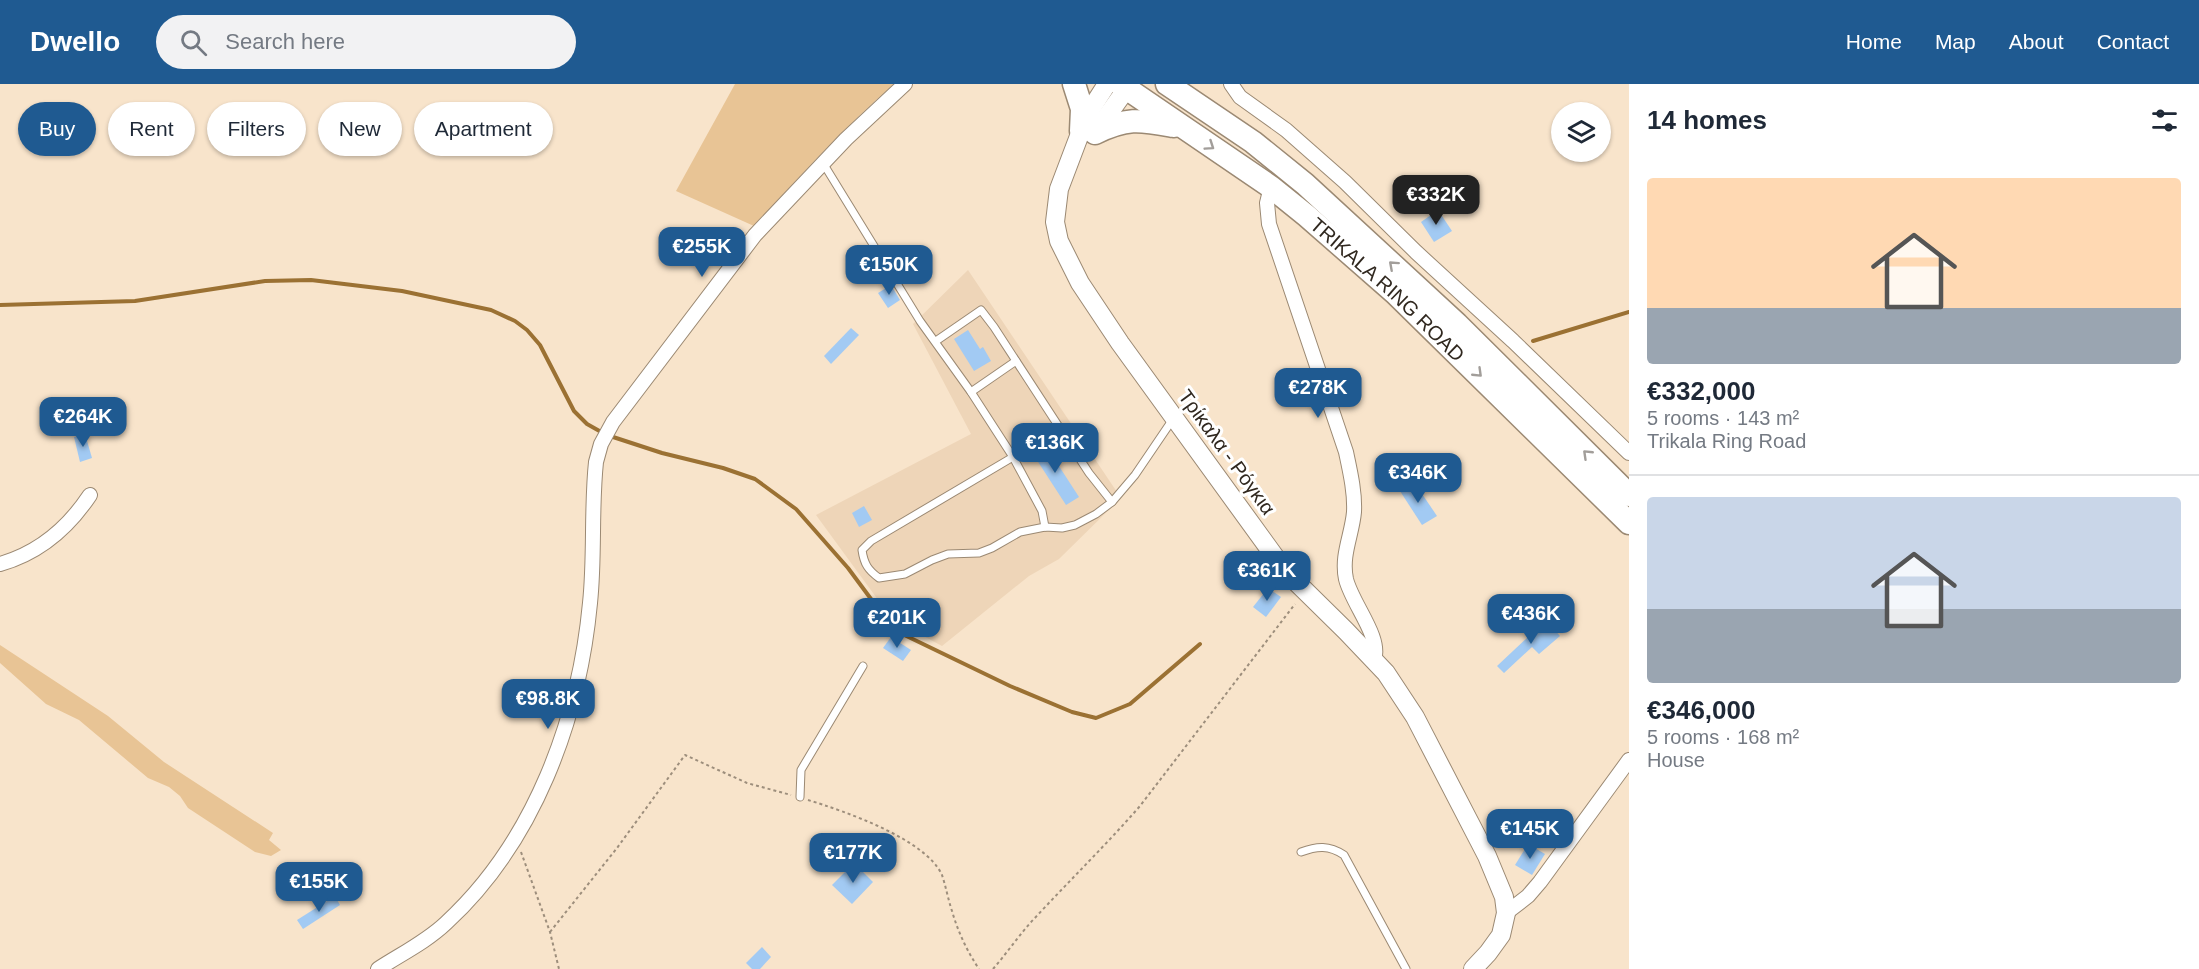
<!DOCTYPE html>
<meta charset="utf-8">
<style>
:root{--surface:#fff;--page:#f2f2f3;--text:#1f2937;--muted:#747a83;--line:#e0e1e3;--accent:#1f5a91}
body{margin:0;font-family:Helvetica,sans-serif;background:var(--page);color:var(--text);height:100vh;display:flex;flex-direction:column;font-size:22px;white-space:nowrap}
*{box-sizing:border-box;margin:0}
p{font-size:20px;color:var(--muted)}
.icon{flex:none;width:33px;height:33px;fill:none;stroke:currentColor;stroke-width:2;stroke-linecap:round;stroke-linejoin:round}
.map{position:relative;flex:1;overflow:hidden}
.sheet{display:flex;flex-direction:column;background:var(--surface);width:570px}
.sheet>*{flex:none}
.hud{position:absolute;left:18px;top:18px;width:570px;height:54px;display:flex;gap:12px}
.fabs{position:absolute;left:1551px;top:18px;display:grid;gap:12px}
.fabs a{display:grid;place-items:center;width:60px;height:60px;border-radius:50%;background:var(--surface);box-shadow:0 2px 4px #0004;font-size:30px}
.price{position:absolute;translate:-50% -51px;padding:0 14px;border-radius:12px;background:var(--accent);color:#fff;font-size:20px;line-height:39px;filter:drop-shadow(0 2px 3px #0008)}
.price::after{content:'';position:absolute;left:50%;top:36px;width:18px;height:14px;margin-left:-9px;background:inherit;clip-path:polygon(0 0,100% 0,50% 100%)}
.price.selected{background:#222;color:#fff}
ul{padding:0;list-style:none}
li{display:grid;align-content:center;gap:12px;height:318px;padding:0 18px}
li+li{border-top:2px solid var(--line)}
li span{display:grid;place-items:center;height:186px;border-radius:6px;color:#555}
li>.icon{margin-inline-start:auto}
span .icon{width:108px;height:108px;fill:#fffc;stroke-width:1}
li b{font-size:26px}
h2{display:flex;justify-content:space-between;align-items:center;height:72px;padding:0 18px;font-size:26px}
.tag{padding:0 21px;border-radius:27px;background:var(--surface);box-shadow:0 2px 4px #0004;font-size:21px;line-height:54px}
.tag.selected{background:var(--accent);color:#fff}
header{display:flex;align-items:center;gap:36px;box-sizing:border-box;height:84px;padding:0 30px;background:var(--accent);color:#fff}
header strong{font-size:28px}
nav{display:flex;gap:33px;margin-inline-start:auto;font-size:21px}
.search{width:420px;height:54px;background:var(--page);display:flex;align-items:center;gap:15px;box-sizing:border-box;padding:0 21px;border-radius:33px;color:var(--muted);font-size:22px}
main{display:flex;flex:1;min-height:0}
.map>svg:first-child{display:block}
.built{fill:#eed5b8}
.green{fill:#e8c495}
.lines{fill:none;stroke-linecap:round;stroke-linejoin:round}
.stream{stroke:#9b7133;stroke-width:4}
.building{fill:#a2caf3}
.service-casing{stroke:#9b8973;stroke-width:9}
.minor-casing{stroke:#9b8973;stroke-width:16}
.tertiary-casing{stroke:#9b8973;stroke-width:20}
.primary-casing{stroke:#9b8973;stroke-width:25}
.path{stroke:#9d8e7c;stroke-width:2;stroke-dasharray:3 3;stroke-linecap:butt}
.service{stroke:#fff;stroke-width:7}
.minor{stroke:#fff;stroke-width:14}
.tertiary{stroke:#fff;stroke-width:18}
.primary{stroke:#fff;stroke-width:22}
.oneway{stroke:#a29e9a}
.labels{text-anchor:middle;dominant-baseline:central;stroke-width:6;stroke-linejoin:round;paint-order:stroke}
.street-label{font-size:20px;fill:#30281f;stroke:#fff}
</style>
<header>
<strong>Dwello</strong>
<div class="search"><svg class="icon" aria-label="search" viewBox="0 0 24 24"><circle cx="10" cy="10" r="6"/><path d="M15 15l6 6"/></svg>Search here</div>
<nav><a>Home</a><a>Map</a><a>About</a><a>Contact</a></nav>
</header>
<main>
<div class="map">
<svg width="1629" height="885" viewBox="0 0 1629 885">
<rect width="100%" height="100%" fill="#f8e4cb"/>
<path class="built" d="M 968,186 L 1121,414 L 1059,475 L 1029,492 L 942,562 L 892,535 L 816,431 L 971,350 L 913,240 Z"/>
<g class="green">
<path d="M 735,0 L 894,0 C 844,43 799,93 754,142 L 676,107 Z"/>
<path d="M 0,561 L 108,632 L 164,678 L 273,749 L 269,756 L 281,766 L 271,772 L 255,768 L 188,724 L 180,712 L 169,703 L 148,694 L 79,636 L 46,620 L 0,579 Z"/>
</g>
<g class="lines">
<g class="stream">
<path d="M 0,221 L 135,217 L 265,197 L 311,196 L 402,207 L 491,226 L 515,237 L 527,246 L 540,261 L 574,327 L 587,340 L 603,349"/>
<path d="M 1533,257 L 1629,228"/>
<path d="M 610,352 L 662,369 L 723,384 L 755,395 L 796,425 L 848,484 L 894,546 L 1010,602 L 1072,628 L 1096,634 L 1130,620 L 1200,560"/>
</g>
</g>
<g class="building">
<path d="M 1438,126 L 1452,147 L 1434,158 L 1421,138 Z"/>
<path d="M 891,201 L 900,216 L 888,224 L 878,209 Z"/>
<path d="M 851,244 L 859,251 L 831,280 L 824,272 Z"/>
<path d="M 968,246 L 980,265 L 983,263 L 991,277 L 974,287 L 954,255 Z"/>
<path d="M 85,350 L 92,374 L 80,378 L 74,353 Z"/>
<path d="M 1044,359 L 1079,413 L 1066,421 L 1031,367 Z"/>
<path d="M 1414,398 L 1437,432 L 1422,441 L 1400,407 Z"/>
<path d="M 864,422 L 872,436 L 859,443 L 852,429 Z"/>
<path d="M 1268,504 L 1281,513 L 1266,533 L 1253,523 Z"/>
<path d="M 1546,536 L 1560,552 L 1539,570 L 1532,563 L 1504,589 L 1497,582 Z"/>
<path d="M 891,553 L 911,566 L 903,577 L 883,564 Z"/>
<path d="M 1528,760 L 1545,770 L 1532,791 L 1515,781 Z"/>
<path d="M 854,779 L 873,798 L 852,820 L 832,801 Z"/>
<path d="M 335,812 L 340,821 L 303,845 L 297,836 Z"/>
<path d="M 762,863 L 771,873 L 760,885 L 752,885 L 746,879 Z"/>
</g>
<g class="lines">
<g class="service-casing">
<g id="service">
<path d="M 823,79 L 920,237 L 971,308 L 1013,373 L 1042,427 L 1045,443"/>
<path d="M 936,257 L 981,226 L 994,243 L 1089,389 L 1112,418"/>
<path d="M 971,308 L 1016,277"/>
<path d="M 1013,373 L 871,457 L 862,466 C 864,480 868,486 879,494 L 905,490 L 932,476 L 948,470 L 979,469 L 992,464 L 1020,448 L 1045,443 L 1062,444 L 1075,441 L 1096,430 L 1112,418 L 1135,391 L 1173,335"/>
<path d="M 800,713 L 801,686 L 863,582"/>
<path d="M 1301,768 C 1317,762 1329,761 1344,771 L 1406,885"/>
</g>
</g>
<g class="minor-casing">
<g id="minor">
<path d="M 1231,0 L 1240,13 L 1286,46 L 1345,98 L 1416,168 L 1513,257 L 1629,369"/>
<path d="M 1271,103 L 1267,119 L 1269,140 L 1346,368 C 1350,387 1355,408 1354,428 C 1352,451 1341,471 1346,495 C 1352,520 1382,553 1374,576"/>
<path d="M 0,480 C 39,469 68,444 90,411"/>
<path d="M 1506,829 L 1528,812 L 1540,798 L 1629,676"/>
<path d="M 378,885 C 401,870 426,858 446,839 C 534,758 579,636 590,519 C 595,472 591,425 596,378 L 601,360 L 613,338 L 755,151 L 846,55 L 905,0"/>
</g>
</g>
<g class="tertiary-casing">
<g id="tertiary">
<path d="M 1107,0 L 1091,25 L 1081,47 L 1059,105 L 1055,138 L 1059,157 L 1080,199 L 1120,259 L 1286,488 L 1346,547 L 1386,589 L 1415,633 L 1487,772 L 1504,813 L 1506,829 L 1501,851 L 1488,869 L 1473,885"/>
<path d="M 1094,50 L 1130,0"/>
</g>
</g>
<g class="primary-casing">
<g id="primary">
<path d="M 1074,0 L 1082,25 L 1081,47"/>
<path id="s1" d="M 1120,0 L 1271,103 L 1307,132 L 1395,209 L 1629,439"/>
<path d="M 1167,0 L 1253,58 L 1305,100 L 1457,240 L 1629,411"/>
<path d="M 1095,49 C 1128,33 1140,36 1174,42"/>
</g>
</g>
<g class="path">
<path d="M 808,716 C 844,727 926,755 942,791 C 946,803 948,815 952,827 C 958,848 967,867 979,885"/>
<path d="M 521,768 L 550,848 L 559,885"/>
<path d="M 550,848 L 617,764 L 685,671 L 747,699 L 791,711"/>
<path d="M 993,885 C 1007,869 1019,851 1033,836 C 1069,797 1106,761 1140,722 L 1295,520"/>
</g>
<use href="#service" class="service"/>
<use href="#minor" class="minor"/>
<use href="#tertiary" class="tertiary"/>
<use href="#primary" class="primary"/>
</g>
<defs><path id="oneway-chevron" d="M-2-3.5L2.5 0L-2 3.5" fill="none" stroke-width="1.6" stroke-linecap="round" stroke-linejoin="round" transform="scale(1.5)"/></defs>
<g class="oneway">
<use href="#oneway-chevron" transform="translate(1210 62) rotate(34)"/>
<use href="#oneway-chevron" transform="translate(1393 181) rotate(-138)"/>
<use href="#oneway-chevron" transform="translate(1478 289) rotate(44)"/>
<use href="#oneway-chevron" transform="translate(1587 370) rotate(-136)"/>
</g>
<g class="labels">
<g class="street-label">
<text stroke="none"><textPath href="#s1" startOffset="338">TRIKALA RING ROAD</textPath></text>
<text transform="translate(1227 368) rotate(54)">Τρίκαλα - Ρόγκια</text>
</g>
</g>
</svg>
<div class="fabs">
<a><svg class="icon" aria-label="layers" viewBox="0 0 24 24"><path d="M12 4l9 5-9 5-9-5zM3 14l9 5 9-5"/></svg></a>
</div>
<b class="price selected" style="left:1436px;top:142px">€332K</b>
<b class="price" style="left:702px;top:194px">€255K</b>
<b class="price" style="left:889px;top:212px">€150K</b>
<b class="price" style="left:1318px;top:335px">€278K</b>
<b class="price" style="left:83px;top:364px">€264K</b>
<b class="price" style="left:1055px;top:390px">€136K</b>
<b class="price" style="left:1418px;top:420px">€346K</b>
<b class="price" style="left:1267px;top:518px">€361K</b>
<b class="price" style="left:1531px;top:561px">€436K</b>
<b class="price" style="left:897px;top:565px">€201K</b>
<b class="price" style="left:548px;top:646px">€98.8K</b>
<b class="price" style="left:1530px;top:776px">€145K</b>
<b class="price" style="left:853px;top:800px">€177K</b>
<b class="price" style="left:319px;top:829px">€155K</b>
<div class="hud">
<a class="tag selected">Buy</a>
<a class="tag">Rent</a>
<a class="tag">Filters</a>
<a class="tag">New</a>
<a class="tag">Apartment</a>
</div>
</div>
<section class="sheet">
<h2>14 homes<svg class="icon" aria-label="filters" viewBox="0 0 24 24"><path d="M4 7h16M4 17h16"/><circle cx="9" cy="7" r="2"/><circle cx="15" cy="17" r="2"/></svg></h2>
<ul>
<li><span style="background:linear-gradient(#ffd9b3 70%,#9aa5b1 0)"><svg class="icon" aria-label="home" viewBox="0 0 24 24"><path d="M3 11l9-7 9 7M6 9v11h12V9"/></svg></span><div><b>€332,000</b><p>5 rooms · 143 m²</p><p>Trikala Ring Road</p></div></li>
<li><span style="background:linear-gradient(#c9d6e8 60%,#9aa5b1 0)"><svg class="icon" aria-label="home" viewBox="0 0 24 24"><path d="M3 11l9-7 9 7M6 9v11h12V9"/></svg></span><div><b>€346,000</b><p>5 rooms · 168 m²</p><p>House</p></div></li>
</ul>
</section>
</main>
